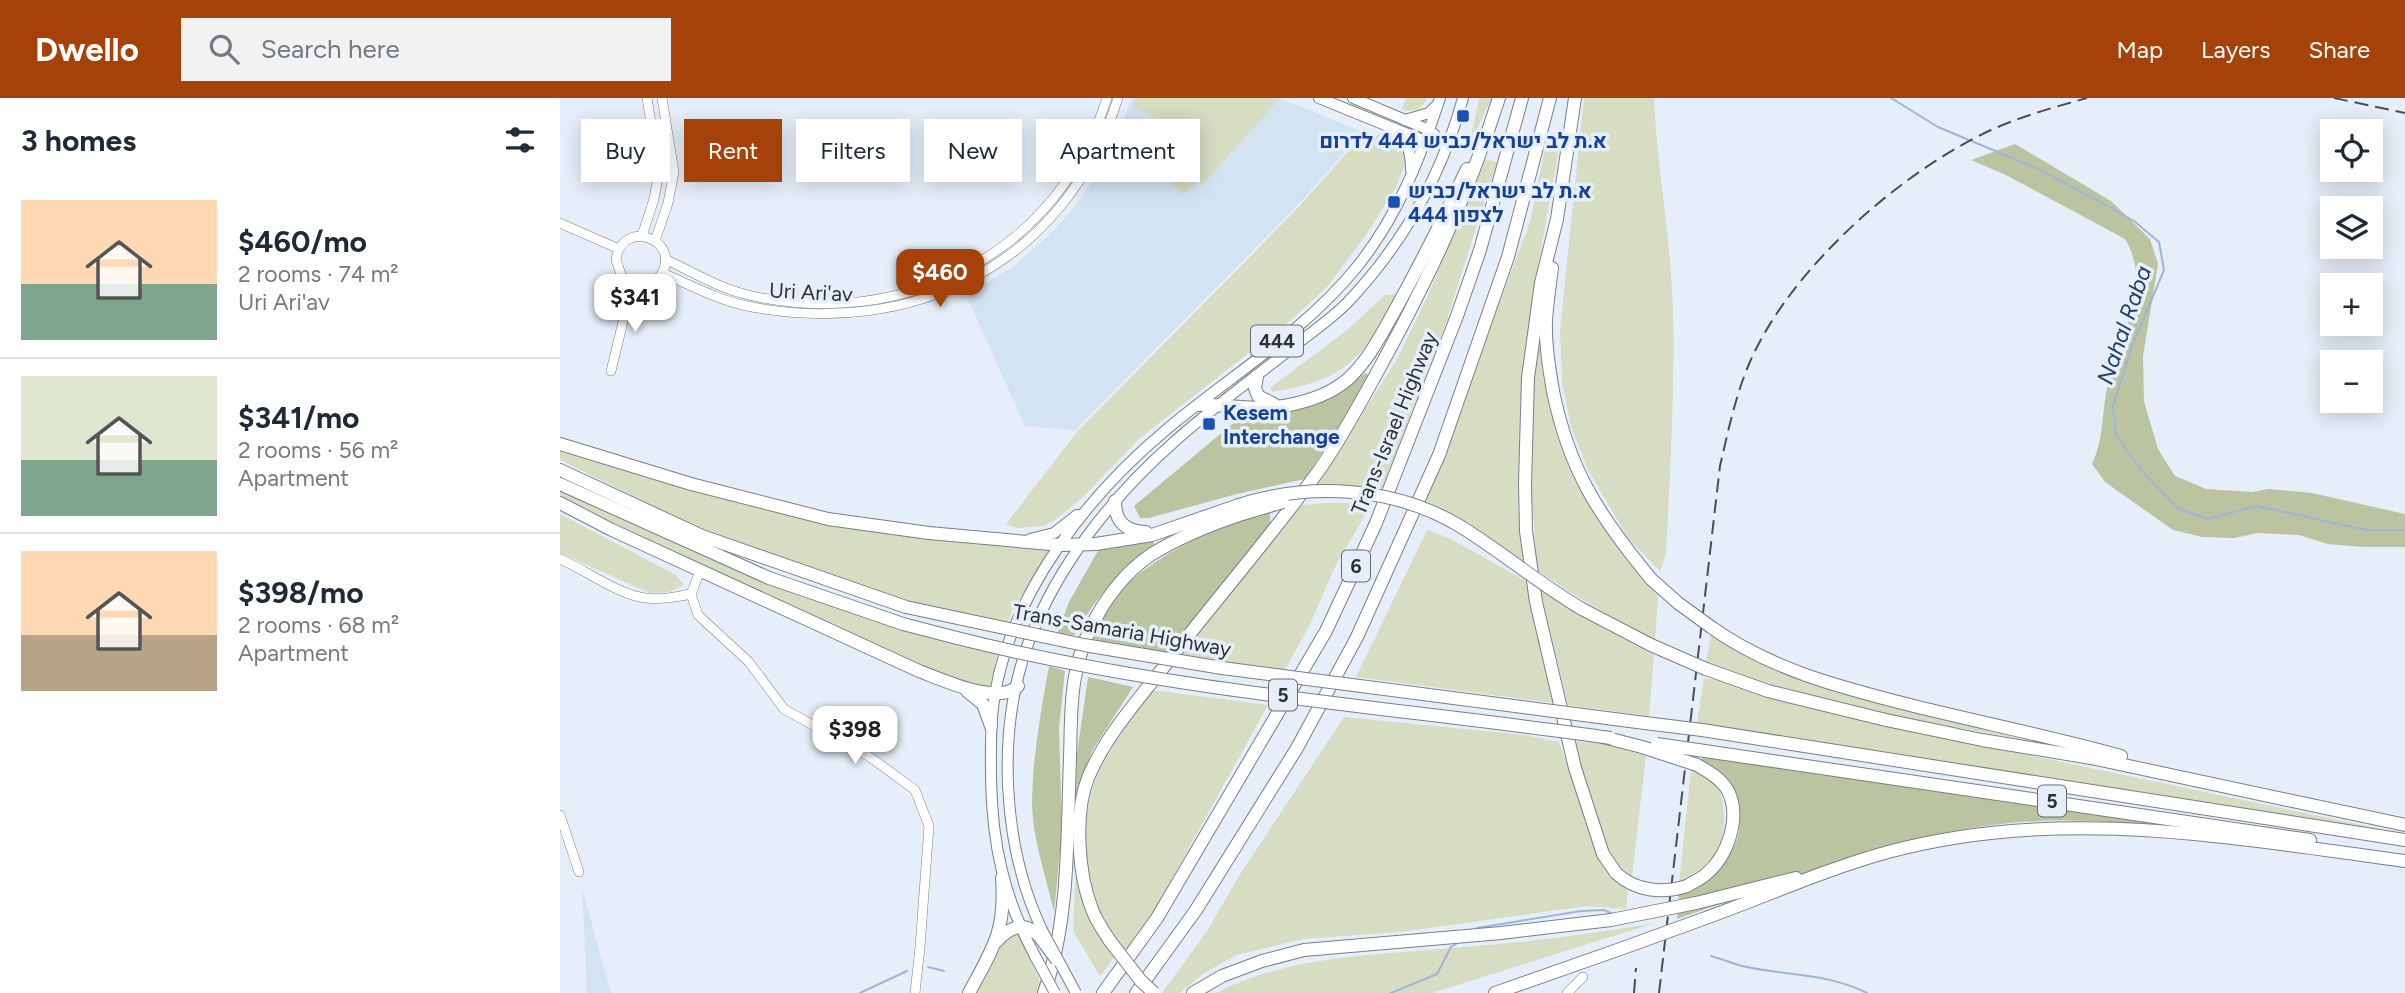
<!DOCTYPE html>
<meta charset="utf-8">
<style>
:root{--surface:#fff;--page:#f2f2f3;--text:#1f2937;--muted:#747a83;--line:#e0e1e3;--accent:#a5420a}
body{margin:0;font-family:Figtree,Heebo,sans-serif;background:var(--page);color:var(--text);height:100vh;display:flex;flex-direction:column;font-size:26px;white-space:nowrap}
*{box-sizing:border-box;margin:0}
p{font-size:23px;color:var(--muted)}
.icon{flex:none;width:38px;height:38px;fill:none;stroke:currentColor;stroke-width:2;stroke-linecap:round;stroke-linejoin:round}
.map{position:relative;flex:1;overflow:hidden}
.sheet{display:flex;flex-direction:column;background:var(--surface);width:560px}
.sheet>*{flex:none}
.banner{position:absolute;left:21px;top:21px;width:665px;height:63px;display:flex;gap:14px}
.tools{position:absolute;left:1760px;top:21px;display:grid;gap:14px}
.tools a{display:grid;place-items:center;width:63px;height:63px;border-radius:0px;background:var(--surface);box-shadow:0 4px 18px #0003;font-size:35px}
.price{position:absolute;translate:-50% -60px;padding:0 16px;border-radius:14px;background:#fff;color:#222;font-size:23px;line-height:46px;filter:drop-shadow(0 2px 4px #0008)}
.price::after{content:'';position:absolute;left:50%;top:42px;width:21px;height:16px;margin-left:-10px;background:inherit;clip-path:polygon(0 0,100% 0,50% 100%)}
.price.on{background:var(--accent);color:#fff}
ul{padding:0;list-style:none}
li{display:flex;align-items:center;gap:21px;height:175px;padding:0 21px}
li+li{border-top:2px solid var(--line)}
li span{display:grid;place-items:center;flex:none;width:196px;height:140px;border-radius:0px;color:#555}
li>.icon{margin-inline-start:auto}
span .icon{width:84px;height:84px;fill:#fffc;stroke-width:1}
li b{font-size:30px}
h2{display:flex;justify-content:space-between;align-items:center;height:84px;padding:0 21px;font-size:30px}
.pill{padding:0 24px;border-radius:0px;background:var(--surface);box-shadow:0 4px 18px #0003;font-size:24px;line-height:63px}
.pill.on{background:var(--accent);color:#fff}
header{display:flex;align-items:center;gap:42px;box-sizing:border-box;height:98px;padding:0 35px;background:var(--accent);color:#fff}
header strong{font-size:33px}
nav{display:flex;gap:38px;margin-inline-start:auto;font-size:24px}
.search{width:490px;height:63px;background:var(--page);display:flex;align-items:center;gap:18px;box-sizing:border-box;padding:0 24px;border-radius:0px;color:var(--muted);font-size:26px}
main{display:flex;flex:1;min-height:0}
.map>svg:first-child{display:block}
.built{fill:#d4e3f2}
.green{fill:#d6ddc3}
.forest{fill:#bbc4a0}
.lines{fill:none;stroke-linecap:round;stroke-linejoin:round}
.stream{stroke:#9fb5d4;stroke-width:2}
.minor-casing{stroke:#777f88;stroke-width:10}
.major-casing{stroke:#777f88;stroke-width:12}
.highway-casing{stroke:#777f88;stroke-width:14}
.minor{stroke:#fff;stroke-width:9}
.major{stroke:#fff;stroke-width:10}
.highway{stroke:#fff;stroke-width:12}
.rail{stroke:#4b4f54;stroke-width:2;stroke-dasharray:14 7;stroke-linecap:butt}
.major-bridge-casing{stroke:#777f88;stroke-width:12;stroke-linecap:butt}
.highway-bridge-casing{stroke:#777f88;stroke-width:14;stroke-linecap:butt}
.major-bridge{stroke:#fff;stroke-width:10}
.highway-bridge{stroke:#fff;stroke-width:12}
.transit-dot{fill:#1a4fb4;stroke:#e6eff9;stroke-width:2.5}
.labels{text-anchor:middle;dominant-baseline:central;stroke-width:7;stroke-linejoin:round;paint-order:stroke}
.shield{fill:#e6eff9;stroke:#656a70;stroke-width:2}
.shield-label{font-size:19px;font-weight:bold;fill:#2e3135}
.transit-label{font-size:21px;font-weight:bold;fill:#164399;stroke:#e6eff9;text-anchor:start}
.street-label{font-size:21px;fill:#2e3135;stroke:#e6eff9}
.water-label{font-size:23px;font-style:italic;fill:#213f69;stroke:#e6eff9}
</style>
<header>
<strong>Dwello</strong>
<div class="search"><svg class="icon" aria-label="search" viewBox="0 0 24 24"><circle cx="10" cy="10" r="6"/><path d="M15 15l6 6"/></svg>Search here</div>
<nav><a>Map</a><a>Layers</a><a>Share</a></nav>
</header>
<main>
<section class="sheet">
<h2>3 homes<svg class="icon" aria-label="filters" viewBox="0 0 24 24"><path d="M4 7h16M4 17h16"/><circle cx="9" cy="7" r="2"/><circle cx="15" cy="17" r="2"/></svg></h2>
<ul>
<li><span style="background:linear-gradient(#ffd9b3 60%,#7fa58c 0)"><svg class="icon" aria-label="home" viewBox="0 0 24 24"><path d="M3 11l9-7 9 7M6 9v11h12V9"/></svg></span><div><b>$460/mo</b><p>2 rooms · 74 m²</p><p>Uri Ari'av</p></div></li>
<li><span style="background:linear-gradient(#dfe7d0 60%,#7fa58c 0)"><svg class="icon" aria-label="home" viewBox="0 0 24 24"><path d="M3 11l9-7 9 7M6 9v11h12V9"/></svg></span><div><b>$341/mo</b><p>2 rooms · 56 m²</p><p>Apartment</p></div></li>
<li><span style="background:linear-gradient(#ffd9b3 60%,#b9a48a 0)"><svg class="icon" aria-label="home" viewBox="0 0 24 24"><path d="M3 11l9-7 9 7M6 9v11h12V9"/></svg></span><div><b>$398/mo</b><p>2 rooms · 68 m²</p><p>Apartment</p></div></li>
</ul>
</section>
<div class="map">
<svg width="1845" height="895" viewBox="0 0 1845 895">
<rect width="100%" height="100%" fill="#e6eff9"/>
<g class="built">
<path d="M 572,0 L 719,0 L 803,34 L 733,112 L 515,332 L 465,328 L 406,197 L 454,168 L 489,137 L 508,116 L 522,99 L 550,55 Z"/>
<path d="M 22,790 L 51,895 L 27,895 Z"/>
</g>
<g class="green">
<path d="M 576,0 L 709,0 L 718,3 L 641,88 L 638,84 L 623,96 L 594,68 L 606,45 L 598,40 L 606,24 L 573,10 Z"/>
<path d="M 846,0 L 867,0 C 862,12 853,15 842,11 Z"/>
<path d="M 920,0 L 932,0 L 909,47 L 919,1 Z"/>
<path d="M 1024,0 L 1094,0 C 1097,71 1111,141 1113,212 C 1115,293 1110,374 1106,456 L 1100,473 L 1068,440 L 1028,372 L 1011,328 L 1002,283 L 1000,232 Z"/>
<path d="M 822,35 L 843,48 L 846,63 L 836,89 L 808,134 L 767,189 L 731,222 L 580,340 L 523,399 L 499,419 L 484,428 L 457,430 L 446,426 L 517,334 L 734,114 L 802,38 L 816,38 Z"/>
<path d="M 987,41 L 1000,45 L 972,202 L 962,279 L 958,385 L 959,427 L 964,463 L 911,431 L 892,416 L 865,402 L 970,124 Z"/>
<path d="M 925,61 L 937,64 L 887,222 L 822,390 L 752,386 L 795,327 L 836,263 L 868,197 Z"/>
<path d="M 836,196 C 804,261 786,282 712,294 L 711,289 L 786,233 L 825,197 Z"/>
<path d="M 976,244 L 983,245 C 985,262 985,280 988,298 C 1000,375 1048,440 1098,497 L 1095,543 L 1016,498 L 977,472 L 970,373 Z"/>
<path d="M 0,353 L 159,400 L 275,426 L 494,449 L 452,512 L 448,525 L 350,505 L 149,435 L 0,362 Z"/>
<path d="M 0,390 L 142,455 L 437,555 L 431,591 L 361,568 L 64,430 L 0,397 Z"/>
<path d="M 768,405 L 812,405 L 776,467 L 750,526 L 725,572 L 617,559 L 742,407 Z"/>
<path d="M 0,416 L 116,477 L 124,487 L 109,494 L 90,495 L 0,455 Z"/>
<path d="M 867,432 L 889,440 L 968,484 L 995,605 L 796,579 Z"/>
<path d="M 980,490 C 1014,517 1055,536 1094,557 L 1089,618 L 1008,607 Z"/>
<path d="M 1151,536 L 1189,559 L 1245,584 L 1471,643 L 1324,616 L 1217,590 L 1146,565 Z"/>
<path d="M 1144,580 L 1169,584 L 1243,608 L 1302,622 L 1845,736 L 1137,626 Z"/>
<path d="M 593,592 L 708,607 L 590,820 L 567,854 C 561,845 552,837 547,828 C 522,783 517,720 540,672 C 554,643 574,618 593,592 Z"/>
<path d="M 784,619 L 966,637 L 999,644 L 1019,697 L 1031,741 L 1044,771 L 1068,793 L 1066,811 L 1026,808 L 841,834 L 743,841 L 676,857 L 643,876 L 620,895 L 602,895 L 647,833 L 679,778 Z"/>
<path d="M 1013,643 L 1040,645 L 1086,658 L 1072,778 C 1040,760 1024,679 1013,643 Z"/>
<path d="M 1131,672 C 1140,677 1151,681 1158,690 C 1167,705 1166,739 1156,754 C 1146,768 1133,777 1119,785 Z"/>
<path d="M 516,765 L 525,812 L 554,860 L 540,878 L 513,833 Z"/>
<path d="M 1095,825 L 872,895 L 656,895 C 732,856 821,857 905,849 C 969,844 1031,836 1095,825 Z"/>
<path d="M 455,836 L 461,839 L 481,886 L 477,895 L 414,895 L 438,846 Z"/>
</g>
<g class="forest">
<path d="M 1455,46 L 1551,103 L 1590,141 L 1598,166 L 1583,258 L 1584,303 L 1598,351 L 1615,378 L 1646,391 L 1692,394 L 1709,391 L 1752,395 L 1845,416 L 1845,449 L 1802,449 L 1768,446 L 1739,437 L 1698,435 L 1674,440 L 1642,439 L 1613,432 L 1545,384 L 1532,366 C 1545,339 1541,311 1549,282 C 1561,236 1593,186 1565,141 L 1446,77 L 1411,62 Z"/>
<path d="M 805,275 L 811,278 L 745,381 L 677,396 L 589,420 L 580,420 L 574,408 L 689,312 L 791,286 Z"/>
<path d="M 710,414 L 710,426 L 606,556 L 531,541 C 537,529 542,513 551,503 C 591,456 652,431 710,414 Z"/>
<path d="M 592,442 L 597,449 C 556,475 539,496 514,537 L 497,536 L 509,504 L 539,451 L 567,448 Z"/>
<path d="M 489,568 L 505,573 L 499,630 L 502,733 L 494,814 C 486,777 472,741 472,702 C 473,657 481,612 489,568 Z"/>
<path d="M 528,579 L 573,589 L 532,653 L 516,697 L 517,656 Z"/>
<path d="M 1146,658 L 1697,740 C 1625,732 1552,720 1480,723 C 1353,728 1235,780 1117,821 L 1119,796 C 1128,793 1138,790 1145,785 C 1161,772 1186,741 1178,718 C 1174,706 1148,675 1140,662 Z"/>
</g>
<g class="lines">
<g class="stream">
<path d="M 1331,0 L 1378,29 L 1476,70 L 1544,106 L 1574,123 L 1599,144 L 1604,172 L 1571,251 L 1553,308 L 1556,337 L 1581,372 L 1619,411 L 1648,421 L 1697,408 L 1806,432 L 1845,432"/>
<path d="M 917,830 L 1021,813 L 1044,812 L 1053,816"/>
<path d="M 1151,858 C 1161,861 1172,865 1182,868 C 1225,878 1268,875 1307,895"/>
<path d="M 368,869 L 384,873"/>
<path d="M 300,895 L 347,873"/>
<path d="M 831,895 L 877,876 L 891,849 L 896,846"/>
</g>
<g class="minor-casing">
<g id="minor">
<path d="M 0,125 L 59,151"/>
<path d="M 82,138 L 94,101 L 99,74 L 87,0"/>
<path d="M 95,143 L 108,105 L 114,74 L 102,0"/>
<path d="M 105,161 C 132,174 159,190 188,197 C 344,233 498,156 547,0"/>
<path d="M 102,175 C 129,186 157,202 187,208 C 353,241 506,166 558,0"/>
<path d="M 51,273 L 70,195 C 81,183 94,189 102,175 C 121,142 62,119 56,162 L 62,179 L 78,187"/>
<path d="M 0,461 C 26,472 58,497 86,500 C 101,502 116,499 131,496"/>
<path d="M 140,473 L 131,496 L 138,517 L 189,564 L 224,611 L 310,659 L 355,692 L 369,728 L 360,849 L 355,895"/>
<path d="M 0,717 L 19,774"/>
<path d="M 1007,895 L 1023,879"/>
</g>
</g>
<g class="major-casing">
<g id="major">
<path d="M 759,0 L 865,43 L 888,47"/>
<path d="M 793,0 L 869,32 L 875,37"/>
<path d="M 845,22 L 869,15 L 877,7"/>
<path d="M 835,35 C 849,46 851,55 851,72"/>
<path d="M 470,441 L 494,435 L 517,417"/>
<path d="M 482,832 C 442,747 436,632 469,543 C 498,466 553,398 614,344 C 653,309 697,278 738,245 C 755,232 772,220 787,205 C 842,147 882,77 903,0"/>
<path d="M 475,858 C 444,800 432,746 431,680 C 431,652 430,624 435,596 C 452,493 529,396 607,331 C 669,279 745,233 796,170 C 837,120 860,61 880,0"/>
</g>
</g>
<g class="highway-casing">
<g id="highway">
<path d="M 1015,0 L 997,121 L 981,185 L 968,280 L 965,385 L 966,433 L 976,504 L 1015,670 L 1043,756 L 1056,775"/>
<path d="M 992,170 C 990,187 987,205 986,223 C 985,246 989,270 993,293 C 1009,373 1040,419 1091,481"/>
<path d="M 697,278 L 695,290 L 698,298 L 714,306"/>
<path d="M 639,307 C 667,306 697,313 724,308 C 746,304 771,296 788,281 C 808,263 821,237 834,214 C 860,167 884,119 907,71"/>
<path d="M 0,346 L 131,386 L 268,421 L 369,435 L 501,447 L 536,446 L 592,437 L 676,408"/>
<path d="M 0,372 L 142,438 L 346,509 L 402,521"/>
<path d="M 0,386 L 209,480 L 343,526 L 397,540"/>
<path d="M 555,403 C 555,424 565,433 586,434"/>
<path d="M 0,405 L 52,432 L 359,573 C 383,582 438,608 458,588"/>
<path d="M 1022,511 L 1091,547"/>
<path d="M 1151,529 C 1211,572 1283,590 1354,608 C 1423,625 1492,639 1561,658"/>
<path d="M 1146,571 L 1208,593 L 1326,622 L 1422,642 L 1531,660 L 1845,727"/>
<path d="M 407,593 L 423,606 L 431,628"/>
<path d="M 1054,621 L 1085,625"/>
<path d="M 1142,632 L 1845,742"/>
<path d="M 1043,639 L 1082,649"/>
<path d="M 1138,652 L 1750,742"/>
<path d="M 1127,788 C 1133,784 1141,781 1146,776 C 1168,758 1182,718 1167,691 C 1160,680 1148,673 1137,667"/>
<path d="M 1136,805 L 1236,780"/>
<path d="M 1143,821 C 1204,799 1266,771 1328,754 C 1502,707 1671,740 1845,763"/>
<path d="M 437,843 C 450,828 466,823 480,839"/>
<path d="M 550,843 C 543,832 536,823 532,811 C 518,776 514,715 528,680 C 544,641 573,608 599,575 C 652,506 709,441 760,371 C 780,342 797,311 814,280 C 865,188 907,101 939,0"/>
<path d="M 409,895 C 433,850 446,833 442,780"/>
<path d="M 484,895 C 510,820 507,737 510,659 C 511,632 510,605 515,579 C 523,532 552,483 592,456 C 620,439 649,427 679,417"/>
<path d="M 543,895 L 597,820 L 766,533 L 794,473 L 816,425 L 897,218 L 920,152 L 962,0"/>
<path d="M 576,895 L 636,812 L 737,650 L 797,539 L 879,357 L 948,159 L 990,0"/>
<path d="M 633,895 L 662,878 L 702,863 L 744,852 L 941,835 L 1051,822"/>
<path d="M 935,895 L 1063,850"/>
</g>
</g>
<use href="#minor" class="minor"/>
<use href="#major" class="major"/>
<use href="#highway" class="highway"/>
<g class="rail">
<path d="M 1774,0 L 1845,15"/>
<path d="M 1074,895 L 1076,870"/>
<path d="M 1099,895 L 1160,368 C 1168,334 1175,299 1189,266 C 1229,172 1340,74 1431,32 C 1462,18 1495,9 1527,0"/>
</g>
<g class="major-bridge-casing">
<g id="major-bridge">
<path d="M 482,832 L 516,895"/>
<path d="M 475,858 L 495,895"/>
</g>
</g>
<g class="highway-bridge-casing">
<g id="highway-bridge">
<path d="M 676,408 C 748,384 832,388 898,427 C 941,453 979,486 1022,511"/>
<path d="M 679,417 L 723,404"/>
<path d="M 1091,481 L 1118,505 L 1151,529"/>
<path d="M 402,521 L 524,547 L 662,570 L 1054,621"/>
<path d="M 397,540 C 611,594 833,609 1051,640"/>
<path d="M 1091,547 L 1146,571"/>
<path d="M 1085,625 L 1142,632"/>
<path d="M 1097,646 L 1138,652"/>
<path d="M 1082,649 L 1137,667"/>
<path d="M 1056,775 C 1075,793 1102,796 1127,788"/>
<path d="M 1051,822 L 1136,805"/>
<path d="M 480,839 L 497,862"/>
<path d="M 550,843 L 581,883 L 594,895"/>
<path d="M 1063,850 L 1143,821"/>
</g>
</g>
<use href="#major-bridge" class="major-bridge"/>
<use href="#highway-bridge" class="highway-bridge"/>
</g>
<g class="transit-dot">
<rect x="896" y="11" width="14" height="14" rx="3.5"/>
<rect x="827" y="97" width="14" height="14" rx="3.5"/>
<rect x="642" y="319" width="14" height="14" rx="3.5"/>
</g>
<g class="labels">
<g class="shield">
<rect x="691" y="227.5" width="52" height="31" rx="5"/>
<rect x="782" y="452.5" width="28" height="31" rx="5"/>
<rect x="709" y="581.5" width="28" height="31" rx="5"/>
<rect x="1478" y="687.5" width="28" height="31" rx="5"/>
</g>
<g class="shield-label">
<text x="717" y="243">444</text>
<text x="796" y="468">6</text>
<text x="723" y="597">5</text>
<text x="1492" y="703">5</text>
</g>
<g class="transit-label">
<text x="903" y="42" text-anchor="middle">א.ת לב ישראל/כביש 444 לדרום</text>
<text x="848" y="92">א.ת לב ישראל/כביש<tspan x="848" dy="24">444 לצפון</tspan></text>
<text x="663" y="314">Kesem<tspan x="663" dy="24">Interchange</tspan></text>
</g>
<g class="street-label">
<text transform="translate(251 194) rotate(3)">Uri Ari'av</text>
<text transform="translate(834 325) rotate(-68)">Trans-Israel Highway</text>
<text transform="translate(562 532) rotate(10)">Trans-Samaria Highway</text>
</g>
<g class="water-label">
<text transform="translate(1564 227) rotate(-71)">Nahal Raba</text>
</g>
</g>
</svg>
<div class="tools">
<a><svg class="icon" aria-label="locate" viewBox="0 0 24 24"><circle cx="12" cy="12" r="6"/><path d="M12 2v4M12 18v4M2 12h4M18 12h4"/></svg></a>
<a><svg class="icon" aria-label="layers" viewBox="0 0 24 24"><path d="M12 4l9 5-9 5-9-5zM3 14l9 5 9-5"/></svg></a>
<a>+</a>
<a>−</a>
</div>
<b class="price on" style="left:380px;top:211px">$460</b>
<b class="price" style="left:75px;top:236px">$341</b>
<b class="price" style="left:295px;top:668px">$398</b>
<div class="banner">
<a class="pill">Buy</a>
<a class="pill on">Rent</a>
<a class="pill">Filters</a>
<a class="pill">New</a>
<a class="pill">Apartment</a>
</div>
</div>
</main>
